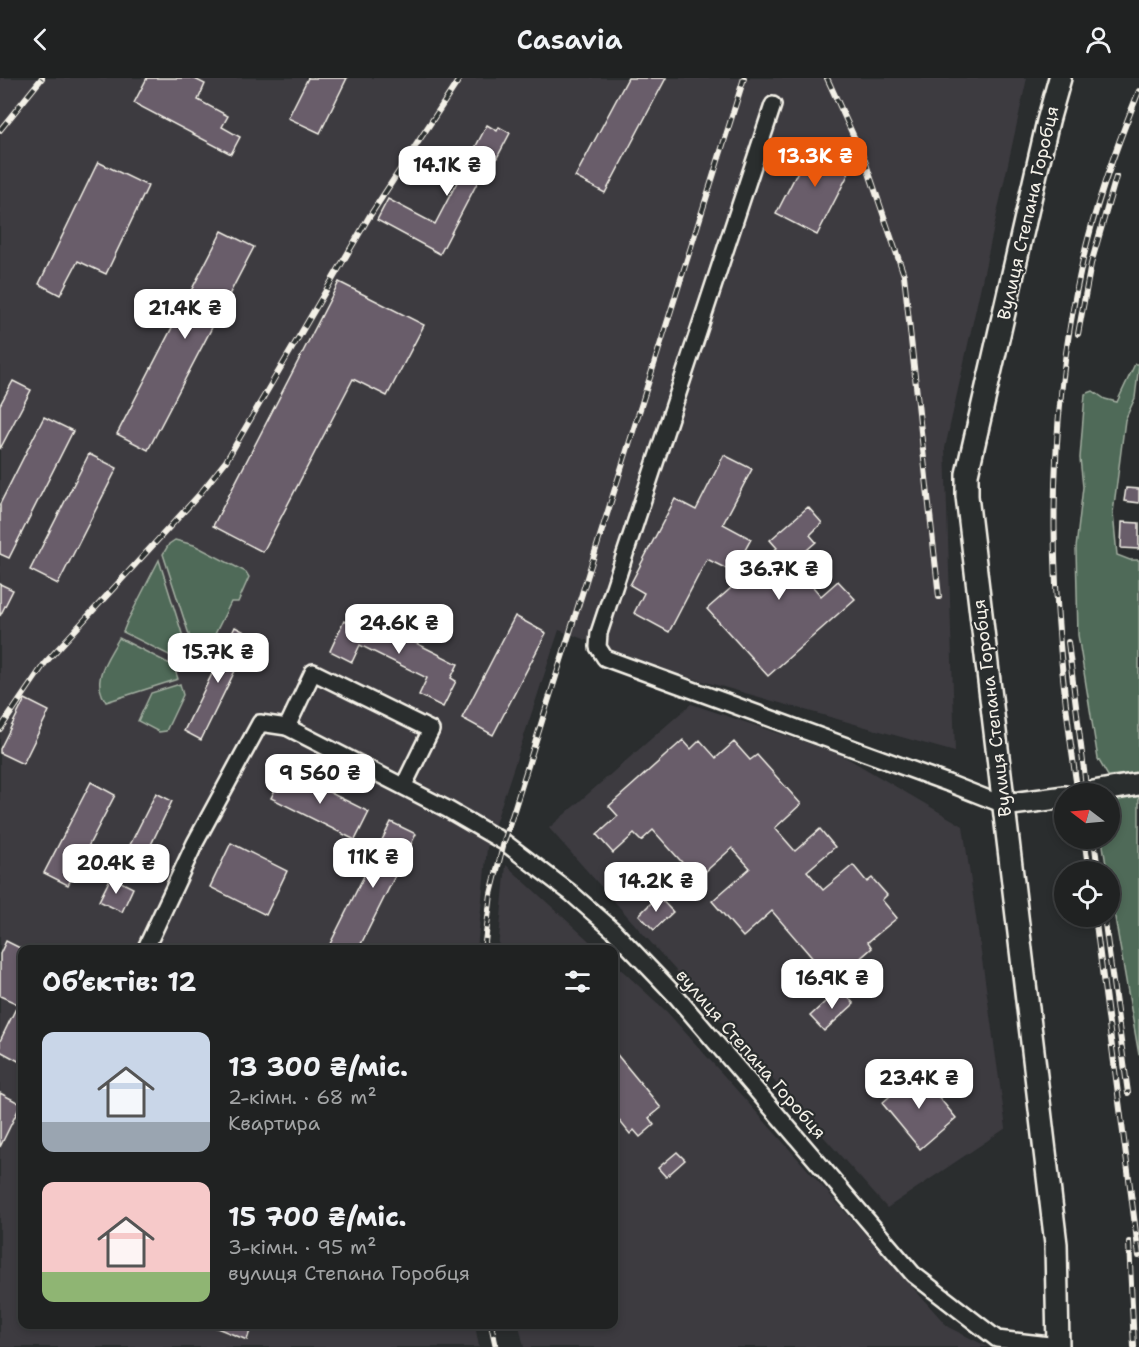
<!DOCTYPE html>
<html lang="uk">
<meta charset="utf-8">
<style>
:root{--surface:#202222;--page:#282a2a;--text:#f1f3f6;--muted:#a2a4a5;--line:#3d3f40;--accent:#ea580c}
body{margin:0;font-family:"Shantell Sans",sans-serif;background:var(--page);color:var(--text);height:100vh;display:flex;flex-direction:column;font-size:22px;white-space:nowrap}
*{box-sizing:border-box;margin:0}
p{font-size:20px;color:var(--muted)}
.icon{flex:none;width:33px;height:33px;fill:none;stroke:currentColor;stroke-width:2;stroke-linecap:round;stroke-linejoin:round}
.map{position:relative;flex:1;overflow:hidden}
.details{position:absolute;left:18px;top:867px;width:600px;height:384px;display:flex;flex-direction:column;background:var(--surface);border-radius:12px;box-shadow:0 3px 9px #0003,0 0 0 2px var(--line)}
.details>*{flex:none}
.needle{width:39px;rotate:286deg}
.tools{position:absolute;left:1054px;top:705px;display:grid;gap:12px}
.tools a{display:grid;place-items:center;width:66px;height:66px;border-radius:50%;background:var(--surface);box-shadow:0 3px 9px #0003,0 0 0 2px var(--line);font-size:30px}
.price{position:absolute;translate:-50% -51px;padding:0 14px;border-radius:12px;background:#fff;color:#222;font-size:20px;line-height:39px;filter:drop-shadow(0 2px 3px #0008)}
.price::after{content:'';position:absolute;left:50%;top:36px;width:18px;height:14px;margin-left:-9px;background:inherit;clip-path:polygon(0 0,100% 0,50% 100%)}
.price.selected{background:var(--accent);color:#fff}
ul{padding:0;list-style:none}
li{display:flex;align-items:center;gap:18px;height:150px;padding:0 24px}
li span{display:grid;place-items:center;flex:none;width:168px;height:120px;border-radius:12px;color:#555}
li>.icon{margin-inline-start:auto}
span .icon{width:72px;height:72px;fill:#fffc;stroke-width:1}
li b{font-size:26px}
h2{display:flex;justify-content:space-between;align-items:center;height:72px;padding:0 24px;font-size:26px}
header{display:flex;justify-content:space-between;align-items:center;height:78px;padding:0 24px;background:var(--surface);font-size:27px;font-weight:600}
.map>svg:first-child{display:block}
.built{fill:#3d3b40}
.green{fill:#4f6a59;stroke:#a2aea0;stroke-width:1.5}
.building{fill:#695d6b;stroke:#f4f1e8;stroke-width:1.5}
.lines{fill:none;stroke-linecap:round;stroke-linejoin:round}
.street-casing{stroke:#f4f1e8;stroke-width:20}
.secondary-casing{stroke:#f4f1e8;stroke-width:26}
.street{stroke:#2a2d2e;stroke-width:15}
.secondary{stroke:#2a2d2e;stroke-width:21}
.rail-casing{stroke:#f4f1e8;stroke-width:6}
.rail{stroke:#2a2d2e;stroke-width:4;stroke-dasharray:11;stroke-linecap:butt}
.labels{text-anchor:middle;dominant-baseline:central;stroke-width:4.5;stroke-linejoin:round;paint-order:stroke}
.street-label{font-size:18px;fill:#f4f1e8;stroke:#2a2d2e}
</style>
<header><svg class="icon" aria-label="back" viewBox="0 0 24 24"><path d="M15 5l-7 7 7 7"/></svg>Casavia<svg class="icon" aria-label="person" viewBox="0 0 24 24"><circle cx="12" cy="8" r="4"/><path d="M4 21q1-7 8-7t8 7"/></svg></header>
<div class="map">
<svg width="1139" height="1269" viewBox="0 0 1139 1269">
<rect width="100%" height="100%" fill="#2a2d2e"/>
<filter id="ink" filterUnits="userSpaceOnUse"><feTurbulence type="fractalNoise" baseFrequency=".0167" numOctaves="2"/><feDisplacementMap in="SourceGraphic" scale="12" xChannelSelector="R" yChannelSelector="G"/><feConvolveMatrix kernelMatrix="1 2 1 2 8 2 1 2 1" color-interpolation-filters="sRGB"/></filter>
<g filter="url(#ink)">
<g class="built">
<path d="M 0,0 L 1027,0 L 945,370 L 955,674 L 677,596 L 559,552 L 487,770 L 477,871 L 22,872 L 22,1246 L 475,1247 L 479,1269 L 0,1269 Z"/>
<path d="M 691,626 L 840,676 L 963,748 L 1006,1050 L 887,1130 L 549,750 Z"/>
<path d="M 506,787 L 598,871 L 498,871 Z"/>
<path d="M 614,885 L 667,934 L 948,1249 L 988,1269 L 524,1269 L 519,1247 L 614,1246 Z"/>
</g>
<g class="green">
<path d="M 1135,286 L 1139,286 L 1135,320 L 1125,342 L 1113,435 L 1117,477 L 1130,482 L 1139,482 L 1139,695 L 1108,698 L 1098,681 L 1078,557 L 1076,470 L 1083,409 L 1080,380 L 1085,316 L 1093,313 L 1105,321 L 1117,324 Z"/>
<path d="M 175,462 L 194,467 L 246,494 L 249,499 L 238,524 L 231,524 L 207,572 L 195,575 L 163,476 L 169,466 Z"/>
<path d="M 159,482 L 189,578 L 177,581 L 123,554 L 127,544 Z"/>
<path d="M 119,560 L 174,588 L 178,601 L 106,624 C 90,601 108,581 119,560 Z"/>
<path d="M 180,606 L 183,617 L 166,653 L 159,654 L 138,643 L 151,615 Z"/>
<path d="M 1139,714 L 1139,977 L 1110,811 L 1110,794 L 1107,793 L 1102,761 L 1110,760 L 1110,719 Z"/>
</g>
<g class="building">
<path d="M 147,0 L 193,0 L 205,6 L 198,22 L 228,38 L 222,49 L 240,59 L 231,76 L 134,25 Z"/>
<path d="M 308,0 L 347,0 L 320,55 L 288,40 Z"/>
<path d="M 628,0 L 666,0 L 605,115 L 575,99 Z"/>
<path d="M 487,47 L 497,53 L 499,49 L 510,55 L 491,91 L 486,88 L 440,176 L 377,142 L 388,121 L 435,146 Z"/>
<path d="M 813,64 L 854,85 L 817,157 L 776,136 Z"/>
<path d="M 98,84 L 148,108 L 106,196 L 78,183 L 60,217 L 39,206 Z"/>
<path d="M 222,153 L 254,169 L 148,372 L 117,356 Z"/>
<path d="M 339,204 L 424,247 L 387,318 L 353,301 L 263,474 L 213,448 Z"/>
<path d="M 13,303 L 31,312 L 0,371 L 0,327 Z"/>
<path d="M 44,339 L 73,353 L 9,480 L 0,476 L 0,426 Z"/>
<path d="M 89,376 L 117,390 L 58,506 L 30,492 Z"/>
<path d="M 724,377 L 752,391 L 723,446 L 751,461 L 733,494 L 707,481 L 669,554 L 634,535 L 644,515 L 630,507 L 675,421 L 696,432 Z"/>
<path d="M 1126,410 L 1139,411 L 1139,425 L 1124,423 Z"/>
<path d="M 808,429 L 822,445 L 810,457 L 816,464 L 792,485 L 821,518 L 838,503 L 855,521 L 768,598 L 707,531 L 777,470 L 770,462 Z"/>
<path d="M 1122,444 L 1139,445 L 1139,471 L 1121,470 Z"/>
<path d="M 0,506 L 13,512 L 0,538 Z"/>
<path d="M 358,536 L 458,586 L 451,600 L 456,603 L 443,629 L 419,617 L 427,600 L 360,567 L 352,584 L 330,573 L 344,543 L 353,547 Z"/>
<path d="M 515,538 L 546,555 L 493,657 L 462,640 Z"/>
<path d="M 235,549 L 252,558 L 201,662 L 184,653 Z"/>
<path d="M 25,621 L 49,633 L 23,686 L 0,675 L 0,671 Z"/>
<path d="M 683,662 L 691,671 L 700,662 L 716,680 L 734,664 L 750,682 L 757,677 L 801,726 L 775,750 L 795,773 L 820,751 L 835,769 L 807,793 L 823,812 L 853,787 L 867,804 L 872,800 L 887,817 L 882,822 L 897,840 L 868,864 L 872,870 L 833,904 L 772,833 L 743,859 L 712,823 L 750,790 L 732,770 L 697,801 L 653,752 L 641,763 L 634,756 L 613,775 L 597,757 L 618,738 L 609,728 Z"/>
<path d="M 285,692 L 369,734 L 355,762 L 271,720 Z"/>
<path d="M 91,704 L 115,717 L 68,807 L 44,795 Z"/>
<path d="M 156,715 L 172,723 L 146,777 L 129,769 Z"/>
<path d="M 391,744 L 416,756 L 358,872 L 327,872 Z"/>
<path d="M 231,765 L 287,793 L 266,837 L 210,809 Z"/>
<path d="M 111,799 L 133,810 L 122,834 L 99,823 Z"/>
<path d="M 658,818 L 673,834 L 654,852 L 639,837 Z"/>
<path d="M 6,863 L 22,871 L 22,985 L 0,973 L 0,963 L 18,926 L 0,918 L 0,876 Z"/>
<path d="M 840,910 L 854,926 L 824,953 L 810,938 Z"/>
<path d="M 614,973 L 661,1030 L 649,1040 L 654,1047 L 640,1059 L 634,1052 L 630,1056 L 614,1036 Z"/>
<path d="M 918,994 L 956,1040 L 920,1071 L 882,1025 Z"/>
<path d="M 0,1015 L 21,1026 L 0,1069 Z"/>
<path d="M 677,1074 L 685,1082 L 666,1099 L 658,1090 Z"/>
<path d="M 207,1246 L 252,1246 L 247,1262 Z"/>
</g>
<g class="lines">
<g class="street-casing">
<g id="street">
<path d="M 773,27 L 599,555 L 598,569 L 605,580 L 948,705 L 1004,727"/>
<path d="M 404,707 L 431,652 L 313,594 L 287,649 L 447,731 L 504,764 L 571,815 L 613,852 L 676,918 L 913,1196 L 997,1261 L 1058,1268"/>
<path d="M 145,872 L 195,765 L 260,645 L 287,649"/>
</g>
</g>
<g class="secondary-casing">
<g id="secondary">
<path d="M 1082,716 L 1139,706"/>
<path d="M 1004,727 L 1065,719"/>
<path d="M 1058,1269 L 1056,1166 L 967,418 L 967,396 L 1048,43 L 1060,0"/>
</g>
</g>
<use href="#street" class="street"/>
<use href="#secondary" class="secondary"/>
<g class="rail-casing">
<g id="rail">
<path d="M 827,0 L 865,83 L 904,197 L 939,519"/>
<path d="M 0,52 L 42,0"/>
<path d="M 1078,256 L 1091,186 L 1116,99"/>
<path d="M 1068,564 L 1087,716"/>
<path d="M 0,651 L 45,585 L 198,418 L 226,383 L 369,139 L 460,0"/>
<path d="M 1078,716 C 1050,533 1042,367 1082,186 C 1095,127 1116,69 1139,13"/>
<path d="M 1084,760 L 1089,794"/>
<path d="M 1094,760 L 1098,794"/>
<path d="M 1095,838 L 1139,1178"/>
<path d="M 1104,838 L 1128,1015"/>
<path d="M 484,872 L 491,816 L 504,764 L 744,0"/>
<path d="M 1129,1164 L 1134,1269"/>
<path d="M 491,1246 L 496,1269"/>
</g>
</g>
<use href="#rail" class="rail"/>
</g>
</g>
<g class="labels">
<g class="street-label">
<text transform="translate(1028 135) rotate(-77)">Вулиця Степана Горобця</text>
<text transform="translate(992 630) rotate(-97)">Вулиця Степана Горобця</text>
<text transform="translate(751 976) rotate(49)">вулиця Степана Горобця</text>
</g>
</g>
</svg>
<div class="tools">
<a><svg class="needle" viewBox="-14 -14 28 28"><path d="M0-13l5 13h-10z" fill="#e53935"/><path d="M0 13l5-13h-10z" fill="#a2a4a5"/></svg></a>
<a><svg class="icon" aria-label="locate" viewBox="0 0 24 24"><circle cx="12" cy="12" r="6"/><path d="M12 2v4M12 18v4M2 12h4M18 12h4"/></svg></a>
</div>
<b class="price selected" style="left:815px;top:110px">13.3K ₴</b>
<b class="price" style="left:447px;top:119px">14.1K ₴</b>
<b class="price" style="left:185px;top:262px">21.4K ₴</b>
<b class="price" style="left:779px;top:523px">36.7K ₴</b>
<b class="price" style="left:399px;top:577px">24.6K ₴</b>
<b class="price" style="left:218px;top:606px">15.7K ₴</b>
<b class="price" style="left:320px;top:727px">9 560 ₴</b>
<b class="price" style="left:373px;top:811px">11K ₴</b>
<b class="price" style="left:116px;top:817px">20.4K ₴</b>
<b class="price" style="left:656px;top:835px">14.2K ₴</b>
<b class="price" style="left:832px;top:932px">16.9K ₴</b>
<b class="price" style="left:919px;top:1032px">23.4K ₴</b>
<section class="details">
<h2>Об’єктів: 12<svg class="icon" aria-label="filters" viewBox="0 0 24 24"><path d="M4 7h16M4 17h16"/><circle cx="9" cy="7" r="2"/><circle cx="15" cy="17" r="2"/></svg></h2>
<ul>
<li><span style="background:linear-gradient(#c9d6e8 75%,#9aa5b1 0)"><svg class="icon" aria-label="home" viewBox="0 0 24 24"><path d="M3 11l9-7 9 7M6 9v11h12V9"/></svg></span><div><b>13 300 ₴/міс.</b><p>2-кімн. · 68 m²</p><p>Квартира</p></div></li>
<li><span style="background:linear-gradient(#f6c9c9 75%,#8fb573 0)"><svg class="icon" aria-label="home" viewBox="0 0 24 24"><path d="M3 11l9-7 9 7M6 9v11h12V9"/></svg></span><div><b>15 700 ₴/міс.</b><p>3-кімн. · 95 m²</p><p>вулиця Степана Горобця</p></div></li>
</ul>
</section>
</div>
